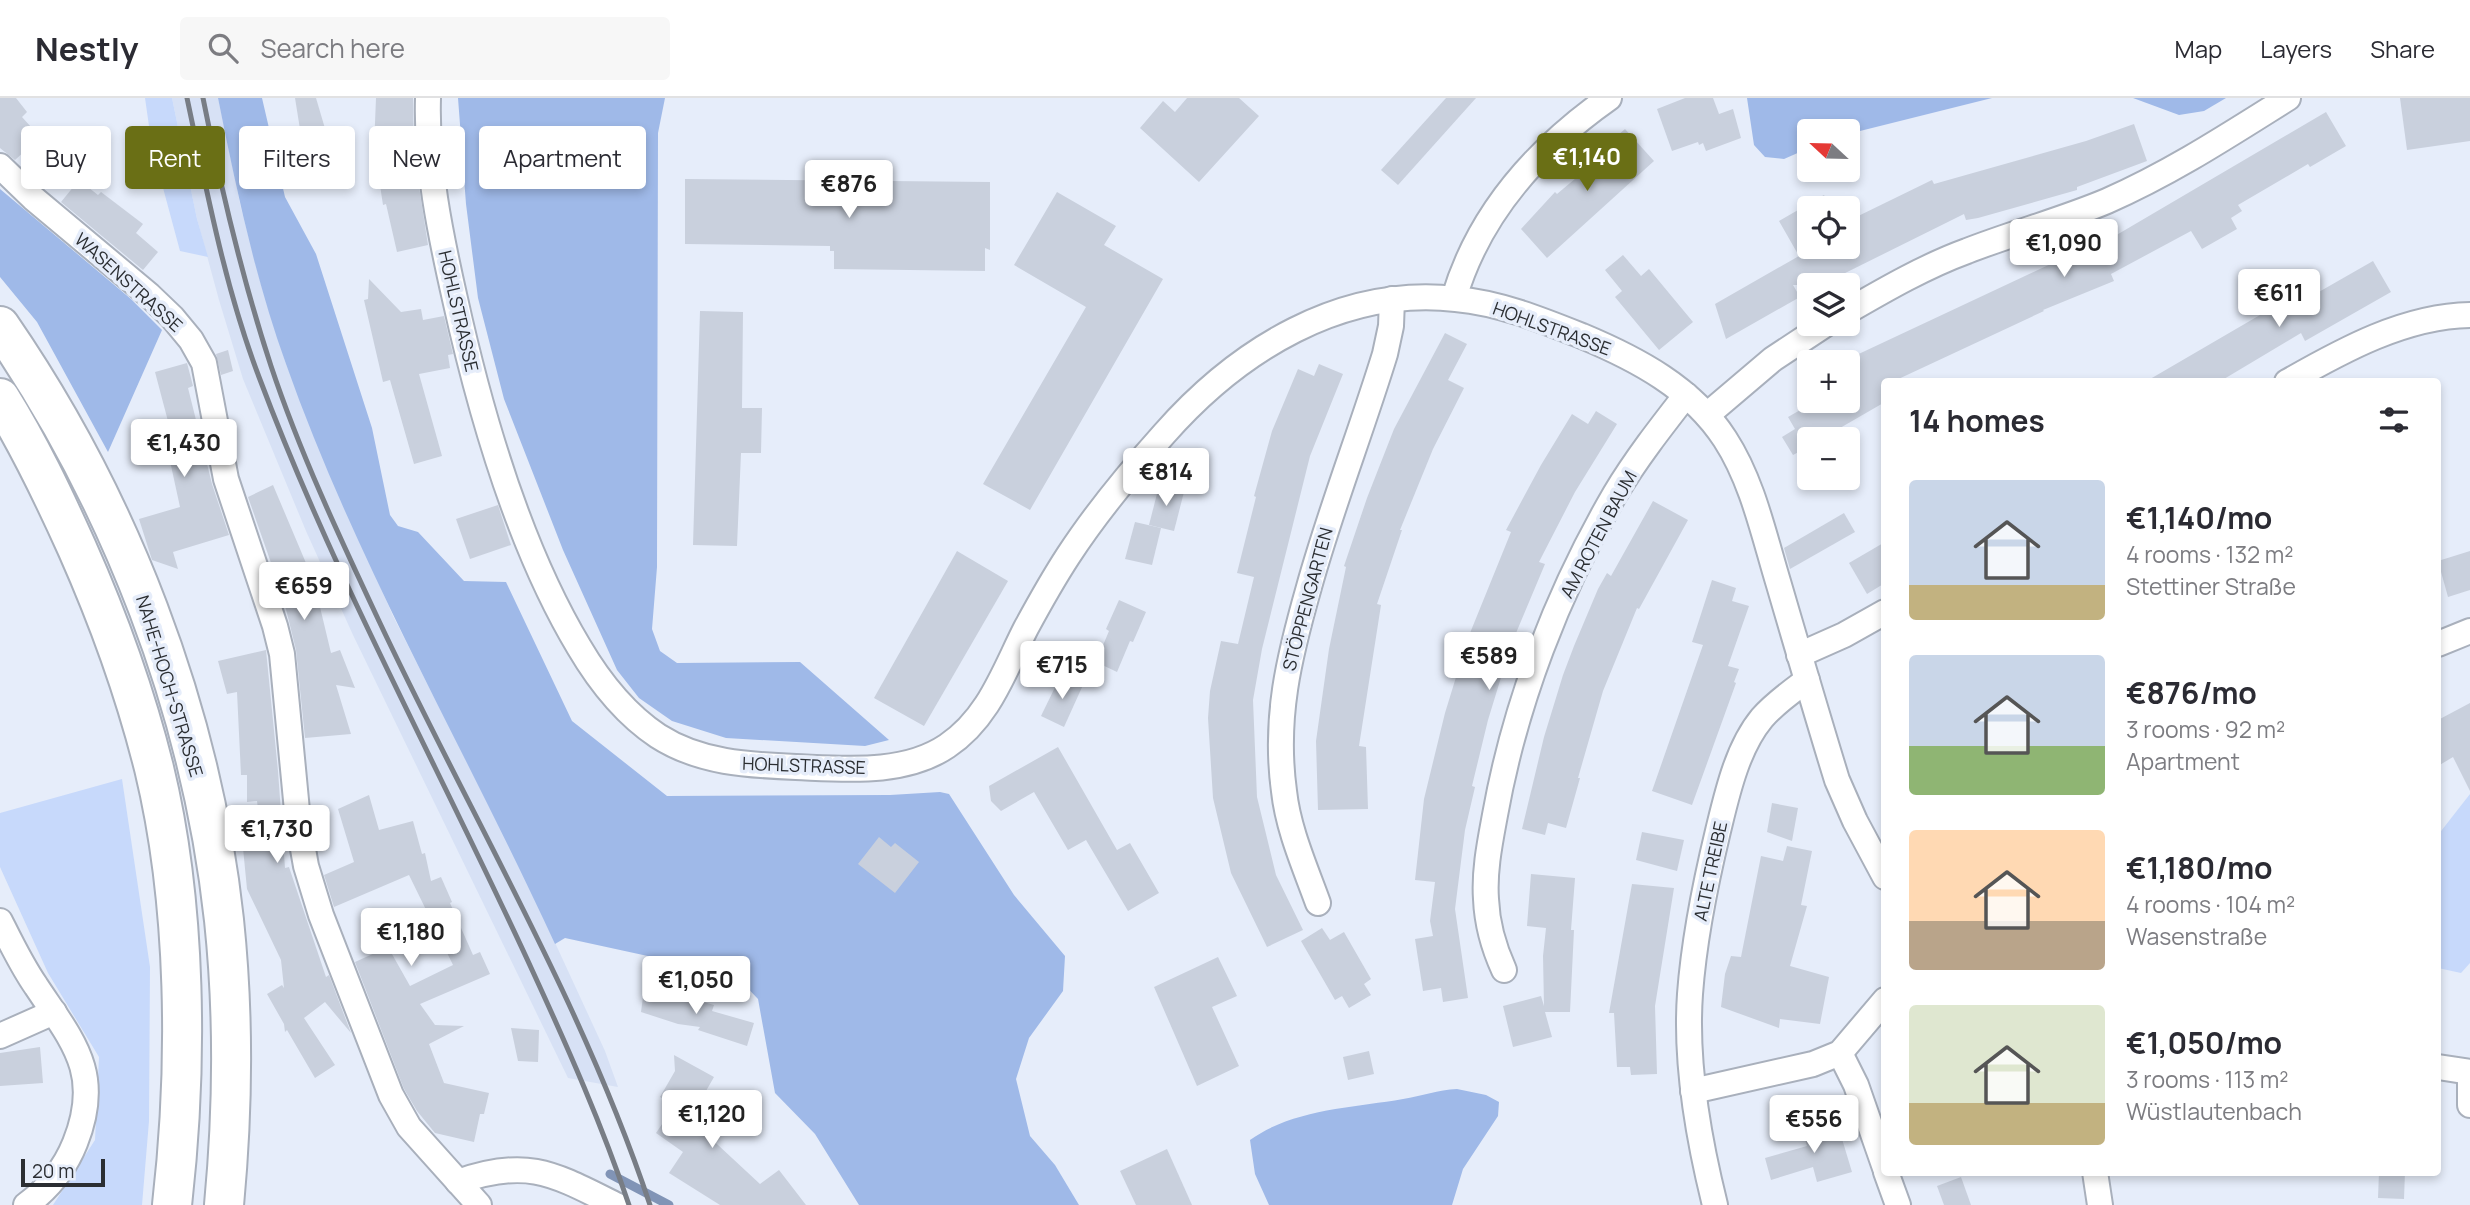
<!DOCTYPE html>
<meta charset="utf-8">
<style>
:root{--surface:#fff;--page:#f7f7f7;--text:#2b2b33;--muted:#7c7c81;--line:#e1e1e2;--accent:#6a6f15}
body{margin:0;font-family:Manrope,sans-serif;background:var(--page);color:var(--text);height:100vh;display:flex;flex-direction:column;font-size:26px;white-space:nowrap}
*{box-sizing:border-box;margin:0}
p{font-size:23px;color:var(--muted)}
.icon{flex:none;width:38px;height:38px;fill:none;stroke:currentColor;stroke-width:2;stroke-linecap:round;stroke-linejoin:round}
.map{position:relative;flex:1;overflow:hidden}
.details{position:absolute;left:1881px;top:280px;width:560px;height:798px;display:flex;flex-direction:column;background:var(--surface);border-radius:7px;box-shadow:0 4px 10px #0003}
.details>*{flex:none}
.hud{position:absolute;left:21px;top:28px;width:665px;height:63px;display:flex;gap:14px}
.needle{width:46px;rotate:292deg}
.tools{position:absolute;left:1797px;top:21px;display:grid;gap:14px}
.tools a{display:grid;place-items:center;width:63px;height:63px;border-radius:7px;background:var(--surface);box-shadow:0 4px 10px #0003;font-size:35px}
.scale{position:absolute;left:21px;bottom:18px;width:84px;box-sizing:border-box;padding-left:7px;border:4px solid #2b2e32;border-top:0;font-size:19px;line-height:24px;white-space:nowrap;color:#2b2e32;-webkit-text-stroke:5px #e6edfa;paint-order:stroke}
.price{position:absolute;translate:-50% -60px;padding:0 16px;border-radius:7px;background:#fff;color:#222;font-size:23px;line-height:46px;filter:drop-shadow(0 2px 4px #0008)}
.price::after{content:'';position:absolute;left:50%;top:42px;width:21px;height:16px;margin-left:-10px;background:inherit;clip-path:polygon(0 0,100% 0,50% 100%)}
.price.on{background:var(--accent);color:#fff}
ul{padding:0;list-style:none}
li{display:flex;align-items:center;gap:21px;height:175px;padding:0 28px}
li span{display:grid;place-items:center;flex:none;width:196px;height:140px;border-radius:7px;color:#555}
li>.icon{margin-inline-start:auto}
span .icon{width:84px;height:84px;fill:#fffc;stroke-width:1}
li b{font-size:30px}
h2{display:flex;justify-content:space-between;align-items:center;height:84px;padding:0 28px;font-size:30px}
.tag{padding:0 24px;border-radius:7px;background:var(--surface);box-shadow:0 4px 10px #0003;font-size:24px;line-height:63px}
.tag.on{background:var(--accent);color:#fff}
header{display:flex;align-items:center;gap:42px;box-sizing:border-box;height:98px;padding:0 35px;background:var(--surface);border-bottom:2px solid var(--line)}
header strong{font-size:33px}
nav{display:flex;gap:38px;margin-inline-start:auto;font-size:24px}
.search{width:490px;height:63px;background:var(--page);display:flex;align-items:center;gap:18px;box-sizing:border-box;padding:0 24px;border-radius:7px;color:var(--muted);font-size:26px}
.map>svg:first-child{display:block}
.built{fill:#d7e1f5}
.green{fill:#c7d9fb}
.forest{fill:#9fb9e8}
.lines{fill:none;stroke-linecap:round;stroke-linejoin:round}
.stream{stroke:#8194b6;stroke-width:9}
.building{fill:#c9d0dd}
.minor-casing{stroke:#a9b0bc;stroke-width:28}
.primary-casing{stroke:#a9b0bc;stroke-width:42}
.minor{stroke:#fff;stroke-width:24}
.primary{stroke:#fff;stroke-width:38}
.rail{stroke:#787d85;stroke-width:5}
.labels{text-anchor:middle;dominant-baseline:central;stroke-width:7;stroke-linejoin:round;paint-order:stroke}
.street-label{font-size:18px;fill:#2b2e32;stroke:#e6edfa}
</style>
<header>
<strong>Nestly</strong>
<div class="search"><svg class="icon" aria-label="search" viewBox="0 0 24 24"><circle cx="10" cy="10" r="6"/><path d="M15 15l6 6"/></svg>Search here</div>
<nav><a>Map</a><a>Layers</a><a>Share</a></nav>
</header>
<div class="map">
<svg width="2470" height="1107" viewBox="0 0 2470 1107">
<rect width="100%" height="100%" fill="#e6edfa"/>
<path class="built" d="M 172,0 L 218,0 L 241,110 L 262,190 L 286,266 L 320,351 L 393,518 L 521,771 L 605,953 L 618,989 L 568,980 L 353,537 L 306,433 L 243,281 L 219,202 L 197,121 Z"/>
<g class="green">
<path d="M 145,0 L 172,0 L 197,121 L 208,159 L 180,153 L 152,49 Z"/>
<path d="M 122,681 L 150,869 L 149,1023 L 142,1107 L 53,1107 L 95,1042 L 99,959 L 48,875 L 0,769 L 0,715 Z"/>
<path d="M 2470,696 L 2470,865 L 2461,875 L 2438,870 L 2438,737 Z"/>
</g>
<g class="forest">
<path d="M 218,0 L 262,0 L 285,99 L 316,156 L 372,330 L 390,417 L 398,428 L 418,434 L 464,483 L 506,484 L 572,623 L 667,698 L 890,697 L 940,694 L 949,696 L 1014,797 L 1065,858 L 1063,893 L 1029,940 L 1016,981 L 1030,1038 L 1055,1067 L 1079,1107 L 859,1107 L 815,1036 L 775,995 L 758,901 L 735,877 L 565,840 L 555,846 C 466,652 357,467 286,266 C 255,180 236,90 218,0 Z"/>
<path d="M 458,0 L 665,0 L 658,35 L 657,469 L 652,531 L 660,553 L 677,565 L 800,564 L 889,642 L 865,648 L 726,640 L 672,623 L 639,600 L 617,572 L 563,452 L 504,301 L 478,200 L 466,106 Z"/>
<path d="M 1747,0 L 1992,0 L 1848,36 L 1848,33 L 1810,33 L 1809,50 L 1784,61 L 1765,59 L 1754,47 Z"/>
<path d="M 2133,0 L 2226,0 L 2204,13 L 2179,17 Z"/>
<path d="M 0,91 L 131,201 L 162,232 L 108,354 L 37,224 L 0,179 Z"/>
<path d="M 1457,991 L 1486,997 L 1499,1004 L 1498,1018 L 1463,1071 L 1452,1107 L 1269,1107 L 1255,1076 L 1250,1042 C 1293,1011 1352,1010 1403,1001 C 1422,998 1438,992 1457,991 Z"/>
</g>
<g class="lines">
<path class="stream" d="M 610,1076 L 669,1107"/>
</g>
<g class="building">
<path d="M 0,0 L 16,0 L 27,14 L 22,19 L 40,39 L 15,62 L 0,50 Z"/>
<path d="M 295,0 L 316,0 L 339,78 L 308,81 Z"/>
<path d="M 376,0 L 413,0 L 414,56 L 428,147 L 397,154 L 386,106 L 383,107 L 378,74 L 373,74 Z"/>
<path d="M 1187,0 L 1239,0 L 1259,18 L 1199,84 L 1140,30 L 1163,3 L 1175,14 Z"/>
<path d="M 1446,0 L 1476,0 L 1398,87 L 1381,72 Z"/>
<path d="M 1685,0 L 1713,0 L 1719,16 L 1733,11 L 1741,40 L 1706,53 L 1703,45 L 1699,47 L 1698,44 L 1672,53 L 1657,11 Z"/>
<path d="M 2400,0 L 2470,0 L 2470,43 L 2407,52 Z"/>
<path d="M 2326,14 L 2346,48 L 2310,69 L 2308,66 L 2238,107 L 2242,113 L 2231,120 L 2237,131 L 2202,151 L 2191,133 L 2111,176 L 2114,183 L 2043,212 L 2044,213 L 1892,284 L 1885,284 L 1885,304 L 1821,341 L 1810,341 L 1810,348 L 1793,357 L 1782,339 L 1795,331 L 1788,319 L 1816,303 L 1848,303 L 1848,261 L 2089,148 L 2091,152 Z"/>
<path d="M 2134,26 L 2147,63 L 2077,89 L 2077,92 L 1978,120 L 1966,122 L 1964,116 L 1821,187 L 1793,187 L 1800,199 L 1726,241 L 1715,206 L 1799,158 L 1779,123 L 1824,97 L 1831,110 L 1810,110 L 1810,149 L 1848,149 L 1848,123 L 1932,82 L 1934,86 L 2086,43 Z"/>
<path d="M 1625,31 L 1654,63 L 1547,160 L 1521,131 L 1555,94 L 1557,96 L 1576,80 L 1598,59 L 1596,56 Z"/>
<path d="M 685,81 L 990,84 L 990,152 L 985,150 L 985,173 L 834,171 L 834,153 L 830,153 L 830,148 L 685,146 Z"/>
<path d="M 79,82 L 98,97 L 101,94 L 143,126 L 136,135 L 158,154 L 143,172 L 61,104 Z"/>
<path d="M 1057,94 L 1116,128 L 1104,147 L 1163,181 L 1030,412 L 983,386 L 1086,209 L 1014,167 Z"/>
<path d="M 1623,157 L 1641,178 L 1649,171 L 1693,224 L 1659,252 L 1615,199 L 1622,193 L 1605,172 Z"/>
<path d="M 2373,163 L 2391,194 L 2305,243 L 2301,235 L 2219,284 L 2145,284 L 2272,210 L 2277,218 Z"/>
<path d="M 369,181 L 401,214 L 421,211 L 423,222 L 444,218 L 453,256 L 448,257 L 450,270 L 419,276 L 442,358 L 414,366 L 390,282 L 383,284 L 364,202 L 368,201 Z"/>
<path d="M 700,213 L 743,214 L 742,310 L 762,310 L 761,355 L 741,355 L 737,448 L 693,447 Z"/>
<path d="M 1445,235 L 1467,246 L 1448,282 L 1464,290 L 1433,351 L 1400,432 L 1402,432 L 1377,506 L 1381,507 L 1359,648 L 1366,649 L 1368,711 L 1318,712 L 1316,643 L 1329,551 L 1346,469 L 1344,468 L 1367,400 L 1394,331 Z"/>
<path d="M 228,252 L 233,273 L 221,277 L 216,256 Z"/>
<path d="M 187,265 L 193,288 L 188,290 L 212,386 L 229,437 L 173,454 L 178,471 L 152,462 L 139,421 L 180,409 L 170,363 L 178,361 L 155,274 Z"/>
<path d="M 1319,266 L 1343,276 L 1310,358 L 1262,551 L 1253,602 L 1257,699 L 1276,777 L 1303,832 L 1267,849 L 1231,775 L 1213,700 L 1208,620 L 1210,593 L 1221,543 L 1238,546 L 1254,479 L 1237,475 L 1256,399 L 1254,398 L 1272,333 L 1298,271 L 1314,278 Z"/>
<path d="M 1596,313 L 1617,326 L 1575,394 L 1539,464 L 1545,466 L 1511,547 L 1488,622 L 1472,688 L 1475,689 L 1465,732 L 1455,811 L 1468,900 L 1443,904 L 1441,890 L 1423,893 L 1415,841 L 1433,838 L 1430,823 L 1435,784 L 1415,782 L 1424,701 L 1445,615 L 1468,540 L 1511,434 L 1506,432 L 1541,367 L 1572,316 L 1588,326 Z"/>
<path d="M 273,387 L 314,484 L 331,555 L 340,552 L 355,590 L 336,587 L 351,636 L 305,640 L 296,552 L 283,499 L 248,399 Z"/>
<path d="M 1159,388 L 1184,394 L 1174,433 L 1149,427 Z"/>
<path d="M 1653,403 L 1688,422 L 1639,511 L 1637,510 L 1603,593 L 1578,680 L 1580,680 L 1566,730 L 1548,725 L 1545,737 L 1522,731 L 1544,639 L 1563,577 L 1574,548 L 1598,491 L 1607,475 L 1611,478 Z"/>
<path d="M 498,407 L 511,447 L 470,461 L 456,421 Z"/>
<path d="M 1844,415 L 1855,434 L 1790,471 L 1784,450 Z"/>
<path d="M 1135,424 L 1161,430 L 1152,467 L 1125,461 Z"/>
<path d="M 1885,444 L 1885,485 L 1867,496 L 1849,465 Z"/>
<path d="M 957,453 L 1008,483 L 924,628 L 874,600 Z"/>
<path d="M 2470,453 L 2470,492 L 2448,499 L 2438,463 Z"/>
<path d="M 1712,482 L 1736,490 L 1732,503 L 1749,508 L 1728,568 L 1739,571 L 1734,584 L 1736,585 L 1692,707 L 1652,693 L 1703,547 L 1692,544 Z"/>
<path d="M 1119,502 L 1146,514 L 1133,544 L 1130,543 L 1117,574 L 1096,564 L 1109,533 L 1106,531 Z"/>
<path d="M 266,552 L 278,673 L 285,770 L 289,769 L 326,879 L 329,877 L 351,935 L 325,904 L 304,920 L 335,967 L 315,980 L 287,932 L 285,934 L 284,926 L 267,896 L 282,887 L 284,890 L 281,862 L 247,791 L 243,750 L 263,749 L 257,703 L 247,704 L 247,677 L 241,677 L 237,594 L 227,596 L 218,563 Z"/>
<path d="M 1061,577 L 1083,587 L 1064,629 L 1041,618 Z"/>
<path d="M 2470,605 L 2470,693 L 2453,659 L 2438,668 L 2438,622 Z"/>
<path d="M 1058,649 L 1117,752 L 1130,745 L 1159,795 L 1128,813 L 1086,742 L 1068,752 L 1034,694 L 1001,713 L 991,703 L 989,688 Z"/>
<path d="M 369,697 L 379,732 L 413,723 L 422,756 L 425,755 L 431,783 L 441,779 L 452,804 L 450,805 L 473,857 L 480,854 L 490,876 L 420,906 L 435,927 L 464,928 L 429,946 L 444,985 L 489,995 L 484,1016 L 480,1016 L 474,1044 L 435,1035 L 417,1013 L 404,991 L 355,864 L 388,849 L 410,888 L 453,867 L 409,777 L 334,809 L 324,777 L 354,764 L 338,711 Z"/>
<path d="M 1772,705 L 1798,710 L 1792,743 L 1767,734 Z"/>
<path d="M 1642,734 L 1684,742 L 1677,773 L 1636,762 Z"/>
<path d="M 879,739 L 891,749 L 895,745 L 919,764 L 895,795 L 858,766 Z"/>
<path d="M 1787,748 L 1812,753 L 1801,807 L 1807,808 L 1790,868 L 1829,879 L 1820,926 L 1780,921 L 1779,930 L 1721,909 L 1725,876 L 1731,858 L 1741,859 L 1761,758 L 1783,763 Z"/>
<path d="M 1531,776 L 1575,780 L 1571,832 L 1574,832 L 1570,914 L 1545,914 L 1552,939 L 1513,949 L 1503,908 L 1541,898 L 1544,908 L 1543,858 L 1546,830 L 1527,828 Z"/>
<path d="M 1632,786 L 1674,790 L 1655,908 L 1657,976 L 1631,977 L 1630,969 L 1617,969 L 1614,915 L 1609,915 Z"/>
<path d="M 1322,830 L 1330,842 L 1344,834 L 1371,881 L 1364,886 L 1371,897 L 1349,910 L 1342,898 L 1335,902 L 1301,843 Z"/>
<path d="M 1218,859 L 1237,898 L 1212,909 L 1239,968 L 1197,988 L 1154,889 Z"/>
<path d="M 652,889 L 714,907 L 712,913 L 754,925 L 747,948 L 698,932 L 700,929 L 678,926 L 641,914 L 643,899 Z"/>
<path d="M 511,930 L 539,932 L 538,964 L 518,963 Z"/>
<path d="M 40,949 L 43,985 L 0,988 L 0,955 Z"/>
<path d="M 1369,953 L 1374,976 L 1348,982 L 1343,959 Z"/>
<path d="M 674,957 L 714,979 L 690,1021 L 760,1086 L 779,1072 L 806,1107 L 720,1107 L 669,1075 L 683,1054 L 656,1035 L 675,1007 L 660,999 L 675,973 Z"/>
<path d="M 1836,1021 L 1852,1074 L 1817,1084 L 1813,1069 L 1771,1082 L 1765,1060 L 1807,1048 L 1802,1031 Z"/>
<path d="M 1167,1051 L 1192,1107 L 1136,1107 L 1120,1073 Z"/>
<path d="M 2379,1074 L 2405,1074 L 2404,1101 L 2378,1100 Z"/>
<path d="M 1961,1079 L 1971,1107 L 1944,1107 L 1937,1088 Z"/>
</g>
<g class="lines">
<g class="minor-casing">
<g id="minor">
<path d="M 428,0 C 426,67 440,135 455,201 C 480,314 519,449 579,549 C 599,583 625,616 658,638 C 700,665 748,667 796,669 C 846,671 904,677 947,648 C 989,620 1004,573 1026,530 C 1039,506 1053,481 1068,458 C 1096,415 1130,374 1164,336 C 1238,252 1341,188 1456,201 C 1500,205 1542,222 1582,238 C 1637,261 1692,290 1725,341 C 1753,384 1764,438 1779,487 C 1798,552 1817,617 1837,682 L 1855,723 L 1885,779"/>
<path d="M 0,68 L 33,100 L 149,197 L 172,219 L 191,242 L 204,265 L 226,381 L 275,528 L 282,556 L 298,723 L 306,768 L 321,817 L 391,997 L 409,1029 L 479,1107"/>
<path d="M 1454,200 C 1479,115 1538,50 1609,0"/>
<path d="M 1848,213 C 1886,191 1926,168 1967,153 C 2013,135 2062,122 2107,103 C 2171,75 2229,37 2288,0"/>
<path d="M 2287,284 C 2343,252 2405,218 2470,217"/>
<path d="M 1707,317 L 1773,261 L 1826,226"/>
<path d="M 2438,546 L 2470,533"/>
<path d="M 1799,557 L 1844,537 L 1885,514"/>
<path d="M 1318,805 C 1305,769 1288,731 1284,693 C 1274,620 1289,559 1309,489 C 1331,410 1361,334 1385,256 L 1391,228 L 1392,201"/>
<path d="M 0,823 C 11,845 22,868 36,888 C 73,944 103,975 75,1045 C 65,1070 48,1091 26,1107"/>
<path d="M 1504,872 C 1493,848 1487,826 1486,801 C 1484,773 1490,744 1495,717 C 1515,605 1558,494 1615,396 C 1636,361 1661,329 1686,297"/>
<path d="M 0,938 L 54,914"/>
<path d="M 1840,955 L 1856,987 L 1885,1070"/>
<path d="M 2438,969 L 2470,974 L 2470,1007"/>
<path d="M 1693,993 L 1813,966 L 1840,955 L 1885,902"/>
<path d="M 1886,1074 L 1898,1107"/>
<path d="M 2095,1074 L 2100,1107"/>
<path d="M 458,1084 C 527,1059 554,1076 616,1107"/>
<path d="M 1715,1107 C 1698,1039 1685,966 1690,896 C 1694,841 1705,787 1718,733 C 1727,696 1737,650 1762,620 C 1775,605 1791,594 1807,582"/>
</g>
</g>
<g class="primary-casing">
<g id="primary">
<path d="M 0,228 C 120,402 201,611 224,822 C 234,917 233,1012 224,1107"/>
<path d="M 0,300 C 30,348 54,399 77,450 C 109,522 135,594 154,670 C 187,806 188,968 172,1107"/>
</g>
</g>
<use href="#minor" class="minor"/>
<use href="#primary" class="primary"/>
<g class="rail">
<path d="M 187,0 C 207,94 225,190 259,279 C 336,484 442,675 533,874 C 568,950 602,1027 629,1107"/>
<path d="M 203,0 C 221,91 242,180 271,268 C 300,355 340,440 379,523 C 470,717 582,903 650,1107"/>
</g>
</g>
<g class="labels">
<g class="street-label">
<text transform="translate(129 184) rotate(42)">WASENSTRASSE</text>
<text transform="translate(459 213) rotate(77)">HOHLSTRASSE</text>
<text transform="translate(1552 230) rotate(20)">HOHLSTRASSE</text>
<text transform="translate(1598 436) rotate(-62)">AM ROTEN BAUM</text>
<text transform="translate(1307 501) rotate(-75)">STÖPPENGARTEN</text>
<text transform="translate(170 588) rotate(73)">NAHE-HOCH-STRASSE</text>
<text transform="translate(804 667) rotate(2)">HOHLSTRASSE</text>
<text transform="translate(1710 773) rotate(-78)">ALTE TREIBE</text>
</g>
</g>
</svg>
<div class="tools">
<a><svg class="needle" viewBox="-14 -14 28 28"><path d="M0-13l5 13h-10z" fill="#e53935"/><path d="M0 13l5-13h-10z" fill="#7c7c81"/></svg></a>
<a><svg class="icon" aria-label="locate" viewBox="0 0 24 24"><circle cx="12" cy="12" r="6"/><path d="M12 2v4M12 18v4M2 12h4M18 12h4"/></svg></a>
<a><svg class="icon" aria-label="layers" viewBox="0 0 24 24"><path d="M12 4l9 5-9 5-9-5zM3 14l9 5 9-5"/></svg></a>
<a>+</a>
<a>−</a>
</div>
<div class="scale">20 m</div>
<b class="price on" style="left:1587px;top:95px">€1,140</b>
<b class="price" style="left:849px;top:122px">€876</b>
<b class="price" style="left:2064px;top:181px">€1,090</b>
<b class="price" style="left:2279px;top:231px">€611</b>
<b class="price" style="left:184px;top:381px">€1,430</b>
<b class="price" style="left:1166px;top:410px">€814</b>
<b class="price" style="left:304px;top:524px">€659</b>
<b class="price" style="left:1489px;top:594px">€589</b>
<b class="price" style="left:1062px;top:603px">€715</b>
<b class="price" style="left:277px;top:767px">€1,730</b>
<b class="price" style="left:411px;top:870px">€1,180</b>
<b class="price" style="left:696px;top:918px">€1,050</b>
<b class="price" style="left:712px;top:1052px">€1,120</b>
<b class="price" style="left:1814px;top:1057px">€556</b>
<div class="hud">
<a class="tag">Buy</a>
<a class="tag on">Rent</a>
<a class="tag">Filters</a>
<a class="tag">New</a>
<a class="tag">Apartment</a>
</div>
<section class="details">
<h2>14 homes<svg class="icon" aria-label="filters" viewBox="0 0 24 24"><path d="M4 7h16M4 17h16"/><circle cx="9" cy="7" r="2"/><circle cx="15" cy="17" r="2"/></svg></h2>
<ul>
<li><span style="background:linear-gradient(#c9d6e8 75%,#c2b280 0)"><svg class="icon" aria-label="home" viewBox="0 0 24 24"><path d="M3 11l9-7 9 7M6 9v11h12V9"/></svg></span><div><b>€1,140/mo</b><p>4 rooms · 132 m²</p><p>Stettiner Straße</p></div></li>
<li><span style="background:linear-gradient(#c9d6e8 65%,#8fb573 0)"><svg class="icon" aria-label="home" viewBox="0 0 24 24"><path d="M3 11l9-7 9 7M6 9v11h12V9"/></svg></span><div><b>€876/mo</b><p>3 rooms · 92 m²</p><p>Apartment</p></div></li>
<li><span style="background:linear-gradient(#ffd9b3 65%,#b9a48a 0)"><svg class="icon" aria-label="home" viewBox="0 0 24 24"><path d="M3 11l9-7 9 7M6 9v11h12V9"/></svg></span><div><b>€1,180/mo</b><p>4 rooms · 104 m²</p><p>Wasenstraße</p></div></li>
<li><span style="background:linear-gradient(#dfe7d0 70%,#c2b280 0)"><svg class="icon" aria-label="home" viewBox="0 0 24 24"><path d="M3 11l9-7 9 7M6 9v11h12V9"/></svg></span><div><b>€1,050/mo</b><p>3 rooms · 113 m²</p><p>Wüstlautenbach</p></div></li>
</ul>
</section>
</div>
